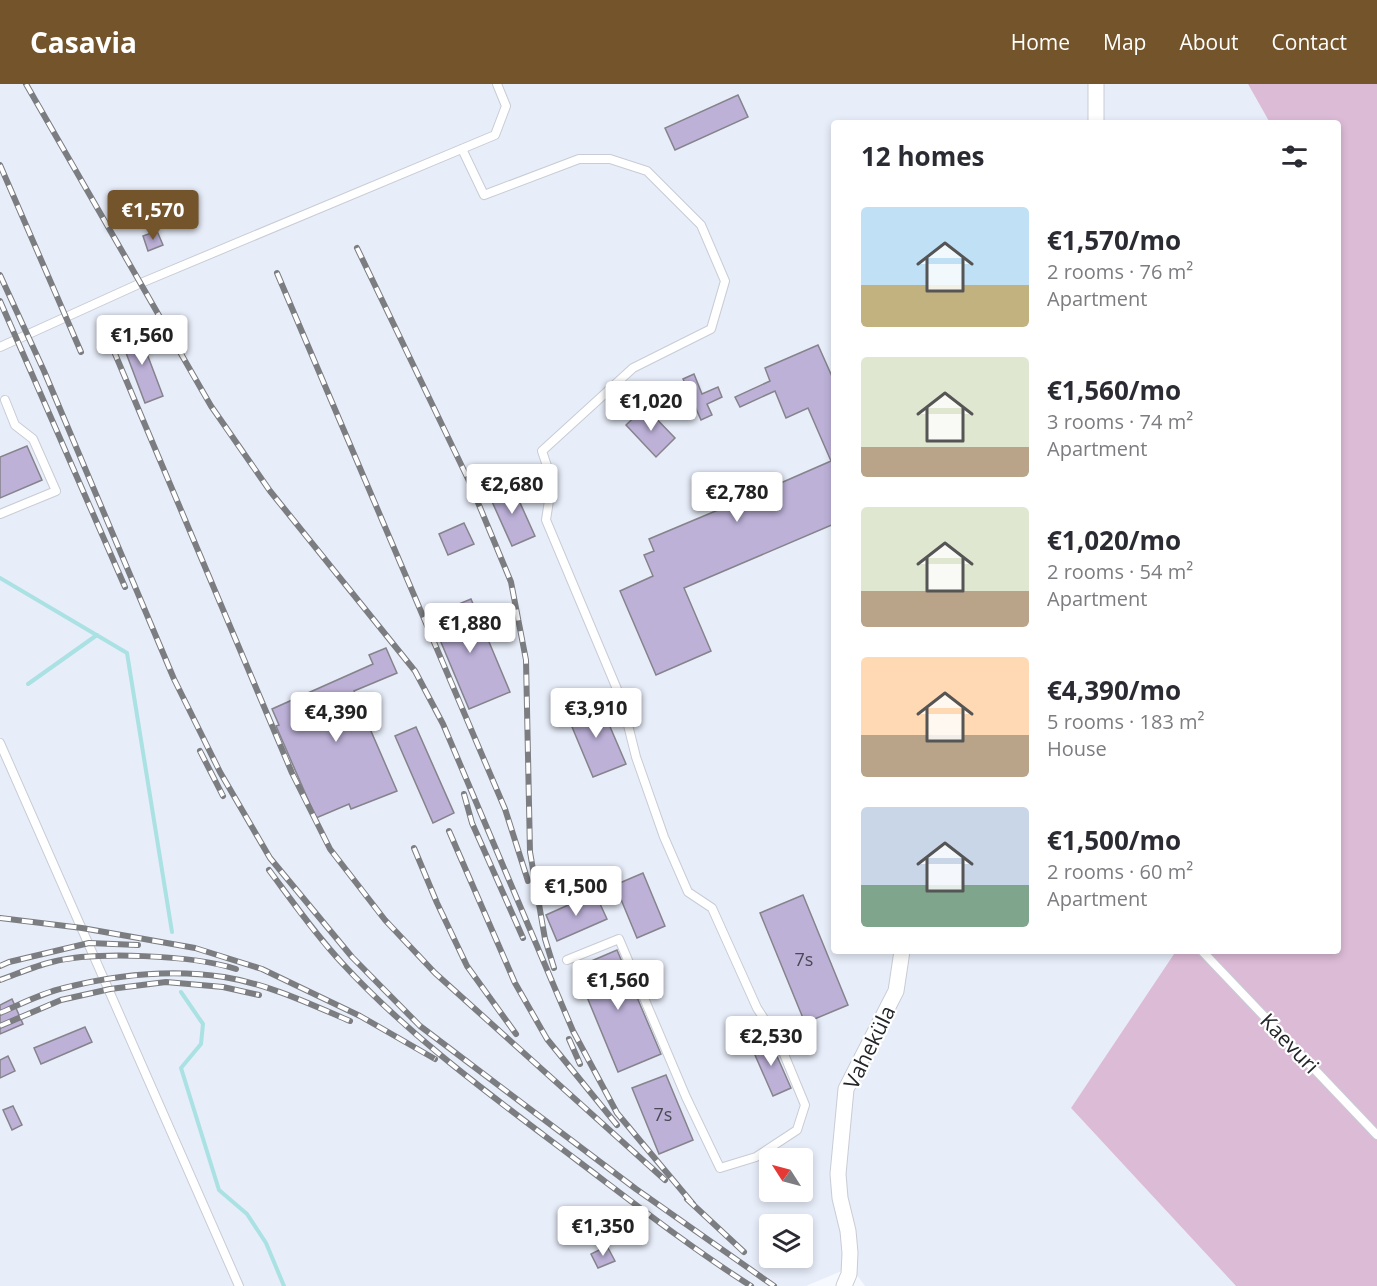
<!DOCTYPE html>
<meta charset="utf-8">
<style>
:root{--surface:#fff;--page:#f2f2f3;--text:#2b2b33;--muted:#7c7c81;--accent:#74542a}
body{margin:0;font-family:"Open Sans",sans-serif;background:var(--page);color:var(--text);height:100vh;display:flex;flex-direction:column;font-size:22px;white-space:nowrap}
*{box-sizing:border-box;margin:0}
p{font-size:20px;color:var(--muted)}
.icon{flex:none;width:33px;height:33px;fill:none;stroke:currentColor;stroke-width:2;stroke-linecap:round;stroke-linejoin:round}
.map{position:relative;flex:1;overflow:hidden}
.panel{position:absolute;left:831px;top:36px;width:510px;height:834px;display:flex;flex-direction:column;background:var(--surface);border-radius:6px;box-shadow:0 3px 9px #0003}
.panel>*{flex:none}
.needle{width:39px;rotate:306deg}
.buttons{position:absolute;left:759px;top:1064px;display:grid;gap:12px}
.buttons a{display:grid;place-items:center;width:54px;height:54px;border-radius:6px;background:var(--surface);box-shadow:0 3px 9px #0003;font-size:30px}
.price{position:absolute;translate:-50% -51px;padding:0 14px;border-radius:6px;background:#fff;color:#222;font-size:20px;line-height:39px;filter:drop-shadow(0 2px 3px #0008)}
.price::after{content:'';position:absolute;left:50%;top:36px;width:18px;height:14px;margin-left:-9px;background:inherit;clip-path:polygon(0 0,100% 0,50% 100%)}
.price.current{background:var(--accent);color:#fff}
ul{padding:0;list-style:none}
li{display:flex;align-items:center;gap:18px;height:150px;padding:0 30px}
li span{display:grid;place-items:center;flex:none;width:168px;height:120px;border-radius:6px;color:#555}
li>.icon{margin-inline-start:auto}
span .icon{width:72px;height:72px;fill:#fffc;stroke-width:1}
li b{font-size:26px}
h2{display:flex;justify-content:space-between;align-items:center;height:72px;padding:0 30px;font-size:26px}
header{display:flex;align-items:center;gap:36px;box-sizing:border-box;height:84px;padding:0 30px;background:var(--accent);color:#fff}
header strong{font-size:28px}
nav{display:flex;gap:33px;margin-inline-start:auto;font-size:21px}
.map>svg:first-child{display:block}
.built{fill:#e7edf9;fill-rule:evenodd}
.green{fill:#dcbbd6}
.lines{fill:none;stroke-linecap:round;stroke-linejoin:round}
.stream{stroke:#aae1e3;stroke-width:4}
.building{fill:#bdb1d8;stroke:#85838b;stroke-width:1.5}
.lane-casing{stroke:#c8ccd4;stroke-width:10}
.street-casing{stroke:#c8ccd4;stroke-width:17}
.lane{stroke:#fff;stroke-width:8}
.street{stroke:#fff;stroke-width:15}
.rail-casing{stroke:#7b7d81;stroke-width:6}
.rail{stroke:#fff;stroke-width:4;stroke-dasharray:11;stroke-linecap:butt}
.labels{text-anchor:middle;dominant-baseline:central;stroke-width:4.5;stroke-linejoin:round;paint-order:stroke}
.number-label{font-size:18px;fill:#4a4854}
.street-label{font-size:21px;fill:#232528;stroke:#fff}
</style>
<header>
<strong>Casavia</strong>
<nav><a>Home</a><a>Map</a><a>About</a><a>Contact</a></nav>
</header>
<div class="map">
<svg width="1377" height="1202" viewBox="0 0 1377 1202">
<rect width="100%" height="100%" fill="#f6f9fe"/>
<path class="built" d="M 0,0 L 1248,0 L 1270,39 L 834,39 L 834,867 L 1176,867 L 1071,1024 L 1236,1202 L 865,1202 L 851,1183 L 806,1202 L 0,1202 ZM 770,1074 L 802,1074 L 802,1107 L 770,1107 ZM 770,1140 L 802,1140 L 802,1173 L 770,1173 Z"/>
<path class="green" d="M 1248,0 L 1377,0 L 1377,1202 L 1236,1202 L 1071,1024 L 1176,867 L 1338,867 L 1338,39 L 1270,39 Z"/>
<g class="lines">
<g class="stream">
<path d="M 0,494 L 127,569 L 172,848"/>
<path d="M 28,600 L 97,551"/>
<path d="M 181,908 L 203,940 L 201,960 L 181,984 L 219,1106 L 247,1130 L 266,1159 L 284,1202"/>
</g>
</g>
<g class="building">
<path d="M 738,11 L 748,33 L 675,66 L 665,44 Z"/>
<path d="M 157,147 L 163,161 L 148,167 L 143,152 Z"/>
<path d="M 138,246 L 163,312 L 145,319 L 120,253 Z"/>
<path d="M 818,261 L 834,297 L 834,440 L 684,504 L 711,567 L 656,591 L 620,507 L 653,492 L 644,471 L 654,467 L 649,455 L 718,426 L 714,417 L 724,412 L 728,422 L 831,377 L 808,324 L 786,334 L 775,307 L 740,323 L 735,313 L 770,297 L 765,284 Z"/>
<path d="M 694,290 L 702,310 L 718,303 L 722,313 L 707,320 L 712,331 L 701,336 L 683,295 Z"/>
<path d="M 645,323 L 675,354 L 656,373 L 626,341 Z"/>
<path d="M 27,362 L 42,396 L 0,414 L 0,373 Z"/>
<path d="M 512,401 L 535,452 L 512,462 L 489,411 Z"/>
<path d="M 464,439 L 474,460 L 448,471 L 439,450 Z"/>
<path d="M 471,515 L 510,608 L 469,625 L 430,532 Z"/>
<path d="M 386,564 L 397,589 L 354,607 L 355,609 L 340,616 L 350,637 L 364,631 L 397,707 L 351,725 L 349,720 L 316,734 L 276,642 L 279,641 L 272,625 L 373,580 L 369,571 Z"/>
<path d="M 599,617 L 626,680 L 593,693 L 567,631 Z"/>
<path d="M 416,643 L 454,729 L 433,739 L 395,652 Z"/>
<path d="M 643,789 L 665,842 L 637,854 L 615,801 Z"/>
<path d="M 595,809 L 607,835 L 557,857 L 546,831 Z"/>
<path d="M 803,811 L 848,921 L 805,939 L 760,829 Z"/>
<path d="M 617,866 L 661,970 L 618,988 L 575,884 Z"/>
<path d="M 12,915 L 23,940 L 0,950 L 0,921 Z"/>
<path d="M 85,943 L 92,958 L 41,980 L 34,964 Z"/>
<path d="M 769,954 L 791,1004 L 773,1012 L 751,962 Z"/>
<path d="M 8,972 L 15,987 L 0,994 L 0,976 Z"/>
<path d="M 666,991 L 693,1056 L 659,1070 L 632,1004 Z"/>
<path d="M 13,1022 L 22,1041 L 12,1046 L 3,1026 Z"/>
<path d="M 607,1162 L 615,1177 L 598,1184 L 591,1170 Z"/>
</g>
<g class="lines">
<g class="lane-casing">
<g id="lane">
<path d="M 462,65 L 484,111 L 579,75 L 610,75 L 647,87 L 701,141 L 725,197 L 711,245 L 633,284 L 542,367 L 552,397 L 546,436 L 622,617 L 636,673 L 664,753 L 688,808 L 712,824 L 757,924 L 779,958 L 805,1021 L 797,1046 L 756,1073 L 720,1084 L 686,1013 L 619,855 L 567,876"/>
<path d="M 0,263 L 141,199 L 495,51 L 506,22 L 497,0"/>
<path d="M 0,430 L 56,407 L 33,355 L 15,341 L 5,316"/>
<path d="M 0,659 L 239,1202"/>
<path d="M 1202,867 L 1377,1051"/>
</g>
</g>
<g class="street-casing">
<g id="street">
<path d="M 1096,39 L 1096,0"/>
<path d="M 844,1202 L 849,1190 L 850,1169 L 848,1147 L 840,1114 L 838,1090 L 846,1005 L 896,907 L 902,867"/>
</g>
</g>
<use href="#lane" class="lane"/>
<use href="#street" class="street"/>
<g class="rail-casing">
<g id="rail">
<path d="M 26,0 L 211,322 L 270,407 L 415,587 L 443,640 L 573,947 L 617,1029 L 693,1120"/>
<path d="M 0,81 L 81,268"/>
<path d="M 357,164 L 469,397 L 511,498 L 526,576 L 530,768 L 545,855 L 554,884"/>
<path d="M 277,189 L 505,725 L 528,797"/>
<path d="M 0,191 L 44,287 L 174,595 L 220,688 L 270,774 L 352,873 L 420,942 L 636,1105 L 774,1202"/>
<path d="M 0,217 L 125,503"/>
<path d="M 113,265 L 292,689 L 330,765 L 385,836 L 435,889 L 665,1096"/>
<path d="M 200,667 L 223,712"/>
<path d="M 464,710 L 472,739 L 523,854"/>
<path d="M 449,747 L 515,899 L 547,955 L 617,1041"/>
<path d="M 414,764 L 437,819 L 467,882 L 516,950"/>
<path d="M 269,786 C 292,817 315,850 342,879 C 412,955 496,1015 578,1077 C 635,1120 691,1164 751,1202"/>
<path d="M 0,834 L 82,844 L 195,864 L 262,885 L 360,932 L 435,975"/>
<path d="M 0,882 L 9,878 L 89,859 L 138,861"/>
<path d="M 0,896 C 17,890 35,882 52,878 C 95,867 193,871 236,885"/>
<path d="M 0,929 C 21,920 42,909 64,904 C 115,891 172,885 224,893 C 268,900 310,920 350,937"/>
<path d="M 0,942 L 61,916 L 110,905 L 166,898 L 223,903 L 259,911"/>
<path d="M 569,955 L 580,980"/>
<path d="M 687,1115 L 744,1168"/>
</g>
</g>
<use href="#rail" class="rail"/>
</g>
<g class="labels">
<g class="number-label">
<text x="804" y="875">7s</text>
<text x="663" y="1030">7s</text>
</g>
<g class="street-label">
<text transform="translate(1290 959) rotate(46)">Kaevuri</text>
<text transform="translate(869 963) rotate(-64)">Vaheküla</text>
</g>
</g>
</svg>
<div class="buttons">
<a><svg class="needle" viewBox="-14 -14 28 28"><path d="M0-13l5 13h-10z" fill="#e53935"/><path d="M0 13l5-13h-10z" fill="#7c7c81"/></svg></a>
<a><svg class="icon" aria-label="layers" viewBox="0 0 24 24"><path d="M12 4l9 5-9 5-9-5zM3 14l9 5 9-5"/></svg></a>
</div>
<b class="price current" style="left:153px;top:157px">€1,570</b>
<b class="price" style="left:142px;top:282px">€1,560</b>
<b class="price" style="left:651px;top:348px">€1,020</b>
<b class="price" style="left:512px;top:431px">€2,680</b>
<b class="price" style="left:737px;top:439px">€2,780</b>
<b class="price" style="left:470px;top:570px">€1,880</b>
<b class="price" style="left:596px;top:655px">€3,910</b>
<b class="price" style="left:336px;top:659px">€4,390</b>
<b class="price" style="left:576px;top:833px">€1,500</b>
<b class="price" style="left:618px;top:927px">€1,560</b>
<b class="price" style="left:771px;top:983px">€2,530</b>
<b class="price" style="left:603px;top:1173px">€1,350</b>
<section class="panel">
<h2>12 homes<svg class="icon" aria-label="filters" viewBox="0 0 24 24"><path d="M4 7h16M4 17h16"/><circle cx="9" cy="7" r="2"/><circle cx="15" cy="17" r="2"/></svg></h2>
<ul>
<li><span style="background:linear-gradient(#bfe0f5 65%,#c2b280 0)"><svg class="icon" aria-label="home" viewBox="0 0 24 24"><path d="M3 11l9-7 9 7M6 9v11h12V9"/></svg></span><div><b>€1,570/mo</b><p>2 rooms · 76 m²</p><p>Apartment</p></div></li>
<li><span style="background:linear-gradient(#dfe7d0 75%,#b9a48a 0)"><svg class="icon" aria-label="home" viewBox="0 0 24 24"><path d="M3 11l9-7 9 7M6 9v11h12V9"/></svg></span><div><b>€1,560/mo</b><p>3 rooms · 74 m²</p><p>Apartment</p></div></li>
<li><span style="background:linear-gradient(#dfe7d0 70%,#b9a48a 0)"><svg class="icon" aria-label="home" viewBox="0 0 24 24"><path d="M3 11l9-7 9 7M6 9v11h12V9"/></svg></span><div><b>€1,020/mo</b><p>2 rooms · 54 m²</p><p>Apartment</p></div></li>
<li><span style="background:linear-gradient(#ffd9b3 65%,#b9a48a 0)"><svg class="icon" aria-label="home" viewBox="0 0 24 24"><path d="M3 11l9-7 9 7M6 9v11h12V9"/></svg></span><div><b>€4,390/mo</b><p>5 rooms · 183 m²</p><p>House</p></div></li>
<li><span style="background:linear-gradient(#c9d6e8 65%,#7fa58c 0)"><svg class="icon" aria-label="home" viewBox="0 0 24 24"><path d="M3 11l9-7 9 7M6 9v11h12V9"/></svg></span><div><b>€1,500/mo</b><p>2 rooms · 60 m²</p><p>Apartment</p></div></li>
</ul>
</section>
</div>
